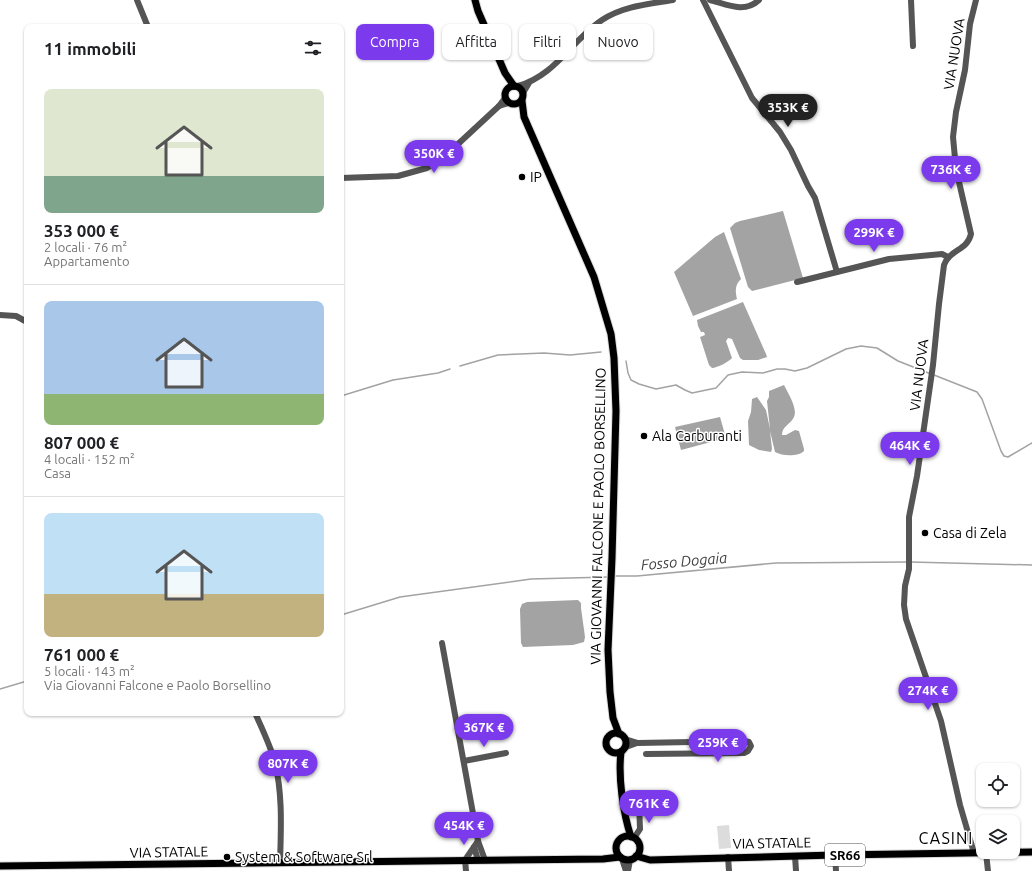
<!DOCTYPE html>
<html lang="it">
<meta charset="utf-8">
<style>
:root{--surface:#fff;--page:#f2f2f2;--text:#202124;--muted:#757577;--line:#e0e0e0;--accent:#7c3aed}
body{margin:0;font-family:Ubuntu,sans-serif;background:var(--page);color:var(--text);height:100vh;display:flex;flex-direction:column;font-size:15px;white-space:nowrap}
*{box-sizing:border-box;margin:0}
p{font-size:13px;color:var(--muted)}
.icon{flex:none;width:22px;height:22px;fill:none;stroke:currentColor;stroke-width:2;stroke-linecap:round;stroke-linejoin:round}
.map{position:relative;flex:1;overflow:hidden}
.side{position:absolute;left:24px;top:24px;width:320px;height:692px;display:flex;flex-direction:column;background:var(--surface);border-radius:8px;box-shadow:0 1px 3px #0004}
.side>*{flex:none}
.top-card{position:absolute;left:356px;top:24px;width:380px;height:36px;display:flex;gap:8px}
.fabs{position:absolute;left:976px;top:763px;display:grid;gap:8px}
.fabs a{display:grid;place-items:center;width:44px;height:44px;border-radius:8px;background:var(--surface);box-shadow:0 1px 3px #0004;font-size:20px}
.price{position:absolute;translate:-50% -34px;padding:0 9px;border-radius:14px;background:var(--accent);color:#fff;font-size:13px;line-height:26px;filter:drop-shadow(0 1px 2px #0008)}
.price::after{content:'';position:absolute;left:50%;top:24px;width:12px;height:9px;margin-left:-6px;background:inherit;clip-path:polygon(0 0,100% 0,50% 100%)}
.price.active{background:#222;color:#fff}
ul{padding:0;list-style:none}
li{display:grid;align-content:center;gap:8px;height:212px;padding:0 20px}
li+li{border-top:1px solid var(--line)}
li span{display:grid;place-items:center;height:124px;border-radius:8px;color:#555}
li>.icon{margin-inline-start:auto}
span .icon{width:72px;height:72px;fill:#fffc;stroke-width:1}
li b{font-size:17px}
h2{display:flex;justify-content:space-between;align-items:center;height:48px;padding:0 20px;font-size:17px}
.chip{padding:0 14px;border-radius:8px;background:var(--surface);box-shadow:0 1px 3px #0004;font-size:14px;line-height:36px}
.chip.active{background:var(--accent);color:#fff}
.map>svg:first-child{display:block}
.green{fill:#dcdcdc}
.water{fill:#a3a3a3}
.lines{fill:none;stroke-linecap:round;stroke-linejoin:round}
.stream{stroke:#a3a3a3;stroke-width:1.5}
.major-casing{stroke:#dbdbdb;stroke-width:9}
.minor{stroke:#555;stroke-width:6}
.major{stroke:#000;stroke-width:7}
.poi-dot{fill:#000;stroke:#fff;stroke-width:1.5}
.labels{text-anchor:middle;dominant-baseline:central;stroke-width:3;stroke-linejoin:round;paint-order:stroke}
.shield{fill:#fff;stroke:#4c4c4c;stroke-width:1}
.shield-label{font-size:13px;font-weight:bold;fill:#000}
.street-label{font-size:14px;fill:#000;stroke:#fff}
.poi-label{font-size:14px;fill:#000;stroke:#fff;text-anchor:start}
.water-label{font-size:15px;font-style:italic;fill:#444;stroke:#fff}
.quarter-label{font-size:16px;letter-spacing:1px;fill:#000;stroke:#fff}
</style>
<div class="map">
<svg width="1032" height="871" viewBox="0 0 1032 871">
<rect width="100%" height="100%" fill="#fff"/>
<path class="green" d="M 729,825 L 731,848 L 719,849 L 717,826 Z"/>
<g class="water">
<path d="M 783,211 L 803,278 L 752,291 L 748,287 L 730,228 L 735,223 L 740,221 Z"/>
<path d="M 724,232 L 741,279 C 735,285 735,290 737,299 L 693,316 L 674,272 L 715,237 Z"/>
<path d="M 743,302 L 766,354 L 767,357 L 758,360 L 743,360 L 740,358 L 732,339 L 728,338 L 726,341 L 732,358 C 730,361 717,368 712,368 L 709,365 L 700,337 L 705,335 L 704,332 L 701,332 L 698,326 L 697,320 Z"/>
<path d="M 784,385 C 788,393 798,409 794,417 C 790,425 782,426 782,435 L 786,435 L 795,430 L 799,431 L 804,449 L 804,451 C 798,457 782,456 775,452 L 770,431 L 772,449 L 771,452 L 759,450 L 749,445 L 748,421 L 751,412 L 752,399 L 757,397 L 766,410 L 770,429 L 767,401 L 769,397 L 769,391 Z"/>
<path d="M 720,417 L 726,438 L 681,450 L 675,427 Z"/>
<path d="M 578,600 L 581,603 L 581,608 L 585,637 L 584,642 L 573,645 L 523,647 L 521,643 L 520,609 L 522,604 L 527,602 Z"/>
</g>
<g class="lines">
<g class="stream">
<path d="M 626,361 L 628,373 L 631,380 L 639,384 L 656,389 L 676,385 L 685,390 L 692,393 L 716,388 L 728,375 L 742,372 L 763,373 L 777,369 L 785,369 L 795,371 L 807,368 L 846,349 L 861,346 L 877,348 L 898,361 L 931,374"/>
<path d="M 460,366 L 498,355 L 544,353 L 570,355 L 601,352"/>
<path d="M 934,375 L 977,392 L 982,399 L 1001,451 L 1004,456 L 1008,457 L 1032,443"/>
<path d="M 341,396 L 393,380 L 438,373 L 450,369"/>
<path d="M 910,562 L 1032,565"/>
<path d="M 613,576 L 637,576 L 776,563 L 907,562"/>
<path d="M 341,615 L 400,597 L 531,579 L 609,577"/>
<path d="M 0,689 L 27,681"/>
</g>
<g class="major-casing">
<g id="major">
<path d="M 475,0 L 478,11 L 505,73 L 514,86"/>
<circle cx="514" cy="95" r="9"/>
<path d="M 522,101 L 524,117 L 594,277 L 611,334 L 614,358 L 616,411 L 612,558 L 608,650 L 610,692 L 613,718 L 619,734"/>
<circle cx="616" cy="743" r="10"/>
<path d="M 621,752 C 618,777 623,813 631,837"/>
<circle cx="628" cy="848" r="12"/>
<path d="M 636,856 L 650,860 L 835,855 L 1032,852"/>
<path d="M 0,866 L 603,859 L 620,857"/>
</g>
</g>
<g class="minor">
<path d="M 137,0 L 148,27"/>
<path d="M 703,0 L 752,98 L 780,132 L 791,150 L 808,186 L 815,198 L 837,272"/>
<path d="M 710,0 C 726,4 744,14 759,0"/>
<path d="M 911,0 L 913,46"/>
<path d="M 518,86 C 555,76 572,40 602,20 C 623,6 649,4 673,0"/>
<path d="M 523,93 L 529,83"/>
<path d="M 499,106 L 509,103"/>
<path d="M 341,178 L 398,176 L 427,168 L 444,157 L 499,106 L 505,98"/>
<path d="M 797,282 L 889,259 L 942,254 L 948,257"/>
<path d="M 0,315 L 16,316 L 27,322"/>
<path d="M 442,643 L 478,841 L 485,860"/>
<path d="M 255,713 C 262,728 269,743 274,759 C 283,792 281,829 280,863"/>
<path d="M 625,739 L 638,743 L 745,741 L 749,742 L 751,746 L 748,751 L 744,753 L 646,754"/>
<path d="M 626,747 L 637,743"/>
<path d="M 464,761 L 506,753"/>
<path d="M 634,838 L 640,829 L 639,803"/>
<path d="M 474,847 L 478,860"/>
<path d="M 974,853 L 960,805 L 941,721 L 906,619 L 904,605 L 905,586 L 909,569 L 909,517 L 917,476 L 933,365 L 939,304 L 944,265 C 950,249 967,251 971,234 L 956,169 L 953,137 L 956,112 L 965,70 L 970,24 L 976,0"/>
<path d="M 986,853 L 988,871"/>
<path d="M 835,855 L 836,871"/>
<path d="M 795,856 L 796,871"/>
<path d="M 728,857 L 729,871"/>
<path d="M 622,859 L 626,871"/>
<path d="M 466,871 L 465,860 L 478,841"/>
<path d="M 628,871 L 630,860"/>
</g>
<use href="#major" class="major"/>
</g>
<g class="poi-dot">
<circle cx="522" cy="177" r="4"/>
<circle cx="644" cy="436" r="4"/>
<circle cx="925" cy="533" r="4"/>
<circle cx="227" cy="857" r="4"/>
</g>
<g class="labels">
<rect class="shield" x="825" y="844" width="40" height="22" rx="3"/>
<g class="shield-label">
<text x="845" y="855">SR66</text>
</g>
<g class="street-label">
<text transform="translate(954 54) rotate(-81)">VIA NUOVA</text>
<text transform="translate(919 375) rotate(-83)">VIA NUOVA</text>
<text transform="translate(598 516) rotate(-89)">VIA GIOVANNI FALCONE E PAOLO BORSELLINO</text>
<text transform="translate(772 843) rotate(-1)">VIA STATALE</text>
<text transform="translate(169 852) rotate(-1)">VIA STATALE</text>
</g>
<g class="poi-label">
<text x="530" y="177">IP</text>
<text x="652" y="436">Ala Carburanti</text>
<text x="933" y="533">Casa di Zela</text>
<text x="235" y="857">System &amp; Software Srl</text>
</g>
<g class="water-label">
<text transform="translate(684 561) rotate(-5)">Fosso Dogaia</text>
</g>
<g class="quarter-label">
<text x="946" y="838">CASINI</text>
</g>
</g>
</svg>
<div class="fabs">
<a><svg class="icon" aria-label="locate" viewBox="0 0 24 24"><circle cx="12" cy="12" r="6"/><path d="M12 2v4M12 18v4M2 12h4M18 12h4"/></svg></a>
<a><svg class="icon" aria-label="layers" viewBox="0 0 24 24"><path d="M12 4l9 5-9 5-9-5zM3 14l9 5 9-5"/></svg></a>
</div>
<b class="price active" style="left:788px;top:128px">353K €</b>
<b class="price" style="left:434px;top:174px">350K €</b>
<b class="price" style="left:951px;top:190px">736K €</b>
<b class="price" style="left:874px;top:253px">299K €</b>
<b class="price" style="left:910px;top:466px">464K €</b>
<b class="price" style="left:928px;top:711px">274K €</b>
<b class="price" style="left:484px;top:748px">367K €</b>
<b class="price" style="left:718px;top:763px">259K €</b>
<b class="price" style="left:288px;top:784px">807K €</b>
<b class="price" style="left:649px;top:824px">761K €</b>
<b class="price" style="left:464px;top:846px">454K €</b>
<div class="top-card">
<a class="chip active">Compra</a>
<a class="chip">Affitta</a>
<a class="chip">Filtri</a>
<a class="chip">Nuovo</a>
</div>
<section class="side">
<h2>11 immobili<svg class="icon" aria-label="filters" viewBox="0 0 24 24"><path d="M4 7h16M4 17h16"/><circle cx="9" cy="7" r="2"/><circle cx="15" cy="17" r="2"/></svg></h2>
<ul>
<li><span style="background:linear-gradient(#dfe7d0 70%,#7fa58c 0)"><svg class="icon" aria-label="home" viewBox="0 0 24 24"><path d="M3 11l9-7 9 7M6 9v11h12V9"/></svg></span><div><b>353 000 €</b><p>2 locali · 76 m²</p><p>Appartamento</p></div></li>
<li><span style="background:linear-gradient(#a9c7e8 75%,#8fb573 0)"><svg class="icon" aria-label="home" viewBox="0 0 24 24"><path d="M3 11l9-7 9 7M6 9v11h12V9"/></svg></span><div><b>807 000 €</b><p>4 locali · 152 m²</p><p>Casa</p></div></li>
<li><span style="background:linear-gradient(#bfe0f5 65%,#c2b280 0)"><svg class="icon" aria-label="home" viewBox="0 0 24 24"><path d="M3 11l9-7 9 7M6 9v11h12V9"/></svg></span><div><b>761 000 €</b><p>5 locali · 143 m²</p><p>Via Giovanni Falcone e Paolo Borsellino</p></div></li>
</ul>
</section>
</div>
